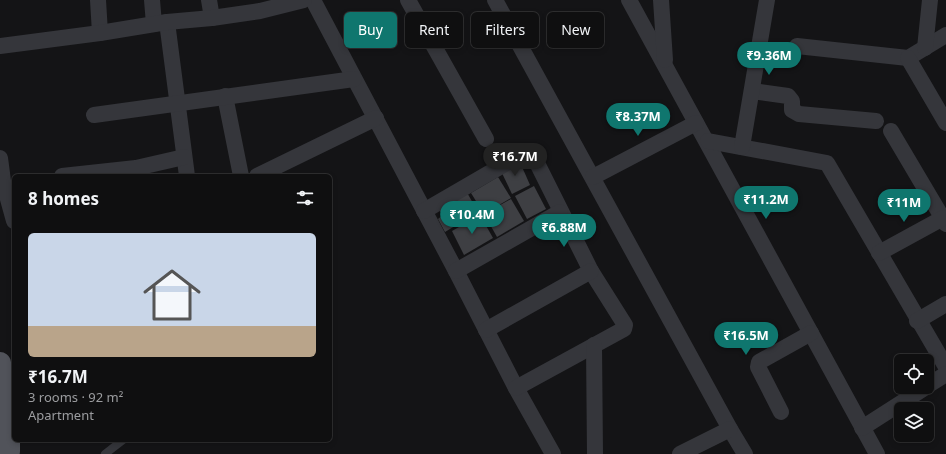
<!DOCTYPE html>
<meta charset="utf-8">
<style>
:root{--surface:#0f0f10;--page:#181819;--text:#f1f3f6;--muted:#9b9c9f;--line:#2f2f30;--accent:#0f766e}
body{margin:0;font-family:"Noto Sans",sans-serif;background:var(--page);color:var(--text);height:100vh;display:flex;flex-direction:column;font-size:15px;white-space:nowrap}
*{box-sizing:border-box;margin:0}
p{font-size:13px;color:var(--muted)}
.icon{flex:none;width:22px;height:22px;fill:none;stroke:currentColor;stroke-width:2;stroke-linecap:round;stroke-linejoin:round}
.map{position:relative;flex:1;overflow:hidden}
.panel{position:absolute;left:12px;top:174px;width:320px;height:268px;display:flex;flex-direction:column;background:var(--surface);border-radius:6px;box-shadow:0 2px 6px #0003,0 0 0 1px var(--line)}
.panel>*{flex:none}
.banner{position:absolute;left:344px;top:12px;width:380px;height:36px;display:flex;gap:8px}
.tools{position:absolute;left:894px;top:354px;display:grid;gap:8px}
.tools a{display:grid;place-items:center;width:40px;height:40px;border-radius:6px;background:var(--surface);box-shadow:0 2px 6px #0003,0 0 0 1px var(--line);font-size:20px}
.price{position:absolute;translate:-50% -34px;padding:0 9px;border-radius:14px;background:var(--accent);color:#fff;font-size:13px;line-height:26px;filter:drop-shadow(0 1px 2px #0008)}
.price::after{content:'';position:absolute;left:50%;top:24px;width:12px;height:9px;margin-left:-6px;background:inherit;clip-path:polygon(0 0,100% 0,50% 100%)}
.price.current{background:#222;color:#fff}
ul{padding:0;list-style:none}
li{display:grid;align-content:center;gap:8px;height:212px;padding:0 16px}
li span{display:grid;place-items:center;height:124px;border-radius:6px;color:#555}
li>.icon{margin-inline-start:auto}
span .icon{width:72px;height:72px;fill:#fffc;stroke-width:1}
li b{font-size:17px}
h2{display:flex;justify-content:space-between;align-items:center;height:48px;padding:0 16px;font-size:17px}
.tag{padding:0 14px;border-radius:6px;background:var(--surface);box-shadow:0 2px 6px #0003,0 0 0 1px var(--line);font-size:14px;line-height:36px}
.tag.current{background:var(--accent);color:#fff}
.map>svg:first-child{display:block}
.building{fill:#3e3f43}
.lines{fill:none;stroke-linecap:round;stroke-linejoin:round}
.lane{stroke:#35363b;stroke-width:8}
.street{stroke:#35363b;stroke-width:16}
.primary{stroke:#51535a;stroke-width:22}
</style>
<div class="map">
<svg width="946" height="454" viewBox="0 0 946 454">
<rect width="100%" height="100%" fill="#141416"/>
<g class="building">
<path d="M 519,160 L 530,185 L 512,194 L 500,169 Z"/>
<path d="M 498,177 L 511,198 L 484,214 L 471,193 Z"/>
<path d="M 534,186 L 546,209 L 527,219 L 515,196 Z"/>
<path d="M 465,189 L 478,212 L 445,232 L 438,219 L 443,215 L 437,207 Z"/>
<path d="M 511,199 L 524,221 L 497,237 L 484,214 Z"/>
<path d="M 480,215 L 493,238 L 464,255 L 452,231 Z"/>
</g>
<g class="lines">
<path class="lane" d="M 105,454 L 123,440"/>
<g class="street">
<path d="M 98,0 L 100,33"/>
<path d="M 152,0 L 154,24"/>
<path d="M 209,0 L 212,18"/>
<path d="M 313,0 L 456,271 L 516,388 L 553,454"/>
<path d="M 408,0 L 486,139"/>
<path d="M 495,0 L 730,429 L 745,454"/>
<path d="M 629,0 L 877,454"/>
<path d="M 661,0 L 665,60"/>
<path d="M 167,22 L 187,176"/>
<path d="M 0,46 L 100,33 L 167,22 L 212,18 L 260,11 L 304,0"/>
<path d="M 797,46 L 908,58 L 946,35"/>
<path d="M 925,48 L 930,0"/>
<path d="M 908,58 L 946,123"/>
<path d="M 752,91 L 788,96 L 792,101 L 792,110 L 799,114 L 876,121"/>
<path d="M 225,96 L 241,176"/>
<path d="M 94,115 L 354,79"/>
<path d="M 891,131 L 946,224"/>
<path d="M 708,141 L 827,163 L 946,367"/>
<path d="M 742,147 L 767,0"/>
<path d="M 0,158 L 3,181 L 14,221"/>
<path d="M 62,176 L 136,168 L 184,157"/>
<path d="M 257,176 L 376,118"/>
<path d="M 593,177 L 696,123"/>
<path d="M 424,211 L 527,151 L 531,151 L 591,271 L 625,325 L 624,329 L 516,388"/>
<path d="M 879,253 L 943,218"/>
<path d="M 456,271 L 560,212"/>
<path d="M 917,321 L 946,304"/>
<path d="M 486,330 L 591,271"/>
<path d="M 594,345 L 595,454"/>
<path d="M 927,386 L 946,374"/>
<path d="M 781,412 L 758,367 L 759,362 L 811,333"/>
<path d="M 862,428 L 926,387"/>
<path d="M 680,454 L 730,429"/>
</g>
<path class="primary" d="M 0,363 L 9,427 L 9,451"/>
</g>
</svg>
<div class="tools">
<a><svg class="icon" aria-label="locate" viewBox="0 0 24 24"><circle cx="12" cy="12" r="6"/><path d="M12 2v4M12 18v4M2 12h4M18 12h4"/></svg></a>
<a><svg class="icon" aria-label="layers" viewBox="0 0 24 24"><path d="M12 4l9 5-9 5-9-5zM3 14l9 5 9-5"/></svg></a>
</div>
<b class="price" style="left:769px;top:76px">₹9.36M</b>
<b class="price" style="left:638px;top:137px">₹8.37M</b>
<b class="price current" style="left:515px;top:177px">₹16.7M</b>
<b class="price" style="left:766px;top:220px">₹11.2M</b>
<b class="price" style="left:904px;top:223px">₹11M</b>
<b class="price" style="left:472px;top:235px">₹10.4M</b>
<b class="price" style="left:564px;top:248px">₹6.88M</b>
<b class="price" style="left:746px;top:356px">₹16.5M</b>
<div class="banner">
<a class="tag current">Buy</a>
<a class="tag">Rent</a>
<a class="tag">Filters</a>
<a class="tag">New</a>
</div>
<section class="panel">
<h2>8 homes<svg class="icon" aria-label="filters" viewBox="0 0 24 24"><path d="M4 7h16M4 17h16"/><circle cx="9" cy="7" r="2"/><circle cx="15" cy="17" r="2"/></svg></h2>
<ul>
<li><span style="background:linear-gradient(#c9d6e8 75%,#b9a48a 0)"><svg class="icon" aria-label="home" viewBox="0 0 24 24"><path d="M3 11l9-7 9 7M6 9v11h12V9"/></svg></span><div><b>₹16.7M</b><p>3 rooms · 92 m²</p><p>Apartment</p></div></li>
</ul>
</section>
</div>
